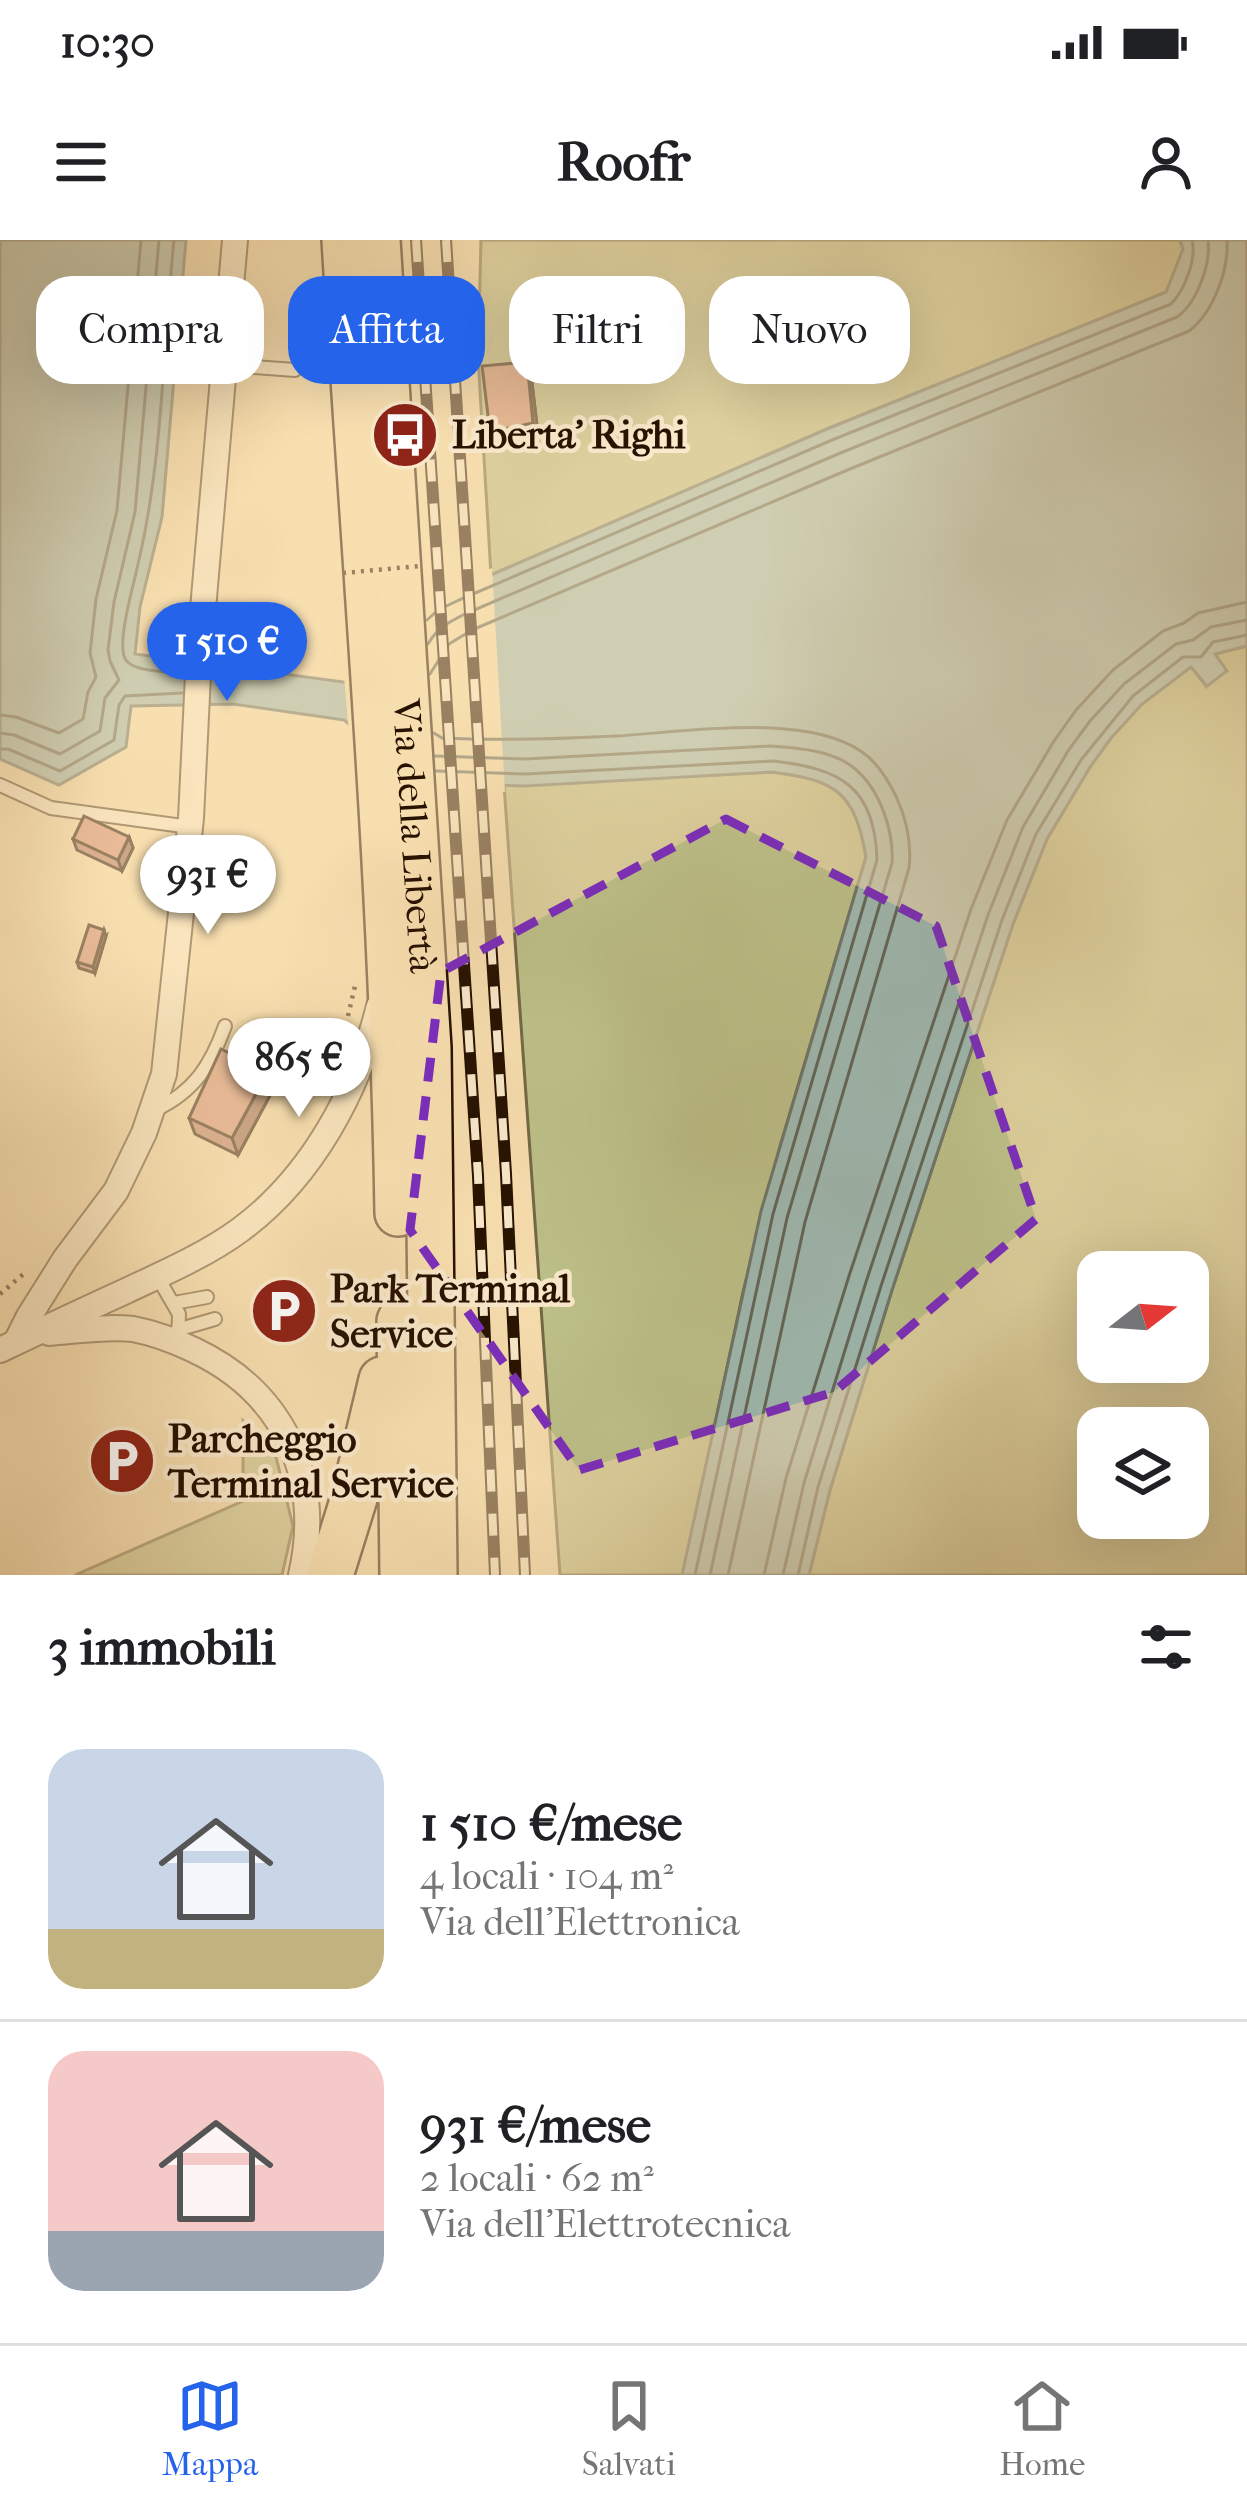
<!DOCTYPE html>
<html lang="it">
<meta charset="utf-8">
<style>
:root{--surface:#fff;--page:#f6f6f6;--text:#202124;--muted:#757577;--line:#e0e0e0;--accent:#2563eb}
body{margin:0;font-family:"IM FELL French Canon",serif;background:var(--page);color:var(--text);height:100vh;display:flex;flex-direction:column;font-size:45px;white-space:nowrap}
*{box-sizing:border-box;margin:0}
p{font-size:39px;color:var(--muted)}
.icon{flex:none;width:66px;height:66px;fill:none;stroke:currentColor;stroke-width:2;stroke-linecap:round;stroke-linejoin:round}
.map{position:relative;height:1335px;overflow:hidden}
.drawer{display:flex;flex-direction:column;background:var(--surface);flex:1}
.drawer>*{flex:none}
.banner{position:absolute;left:36px;top:36px;width:1176px;height:108px;display:flex;gap:24px}
.needle{width:78px;rotate:73deg}
.buttons{position:absolute;left:1077px;top:1011px;display:grid;gap:24px}
.buttons a{display:grid;place-items:center;width:132px;height:132px;border-radius:24px;background:var(--surface);box-shadow:0 12px 48px #0002;font-size:60px}
.price{position:absolute;translate:-50% -102px;padding:0 27px;border-radius:42px;background:#fff;color:#222;font-size:39px;line-height:78px;filter:drop-shadow(0 3px 6px #0008)}
.price::after{content:'';position:absolute;left:50%;top:72px;width:36px;height:27px;margin-left:-18px;background:inherit;clip-path:polygon(0 0,100% 0,50% 100%)}
.price.on{background:var(--accent);color:#fff}
ul{padding:0;list-style:none}
li{display:flex;align-items:center;gap:36px;height:300px;padding:0 48px}
li+li{border-top:3px solid var(--line)}
li span{display:grid;place-items:center;flex:none;width:336px;height:240px;border-radius:36px;color:#555}
li>.icon{margin-inline-start:auto}
span .icon{width:144px;height:144px;fill:#fffc;stroke-width:1}
li b{font-size:51px}
h2{display:flex;justify-content:space-between;align-items:center;height:144px;padding:0 48px;font-size:51px}
.chip{padding:0 42px;border-radius:36px;background:var(--surface);box-shadow:0 12px 48px #0002;font-size:42px;line-height:108px}
.chip.on{background:var(--accent);color:#fff}
.status{display:flex;justify-content:space-between;align-items:center;height:84px;padding:0 60px;background:var(--surface);direction:ltr}
.status svg{height:33px;fill:currentColor}
header{display:flex;justify-content:space-between;align-items:center;height:156px;padding:0 48px;background:var(--surface);font-size:54px;font-weight:700}
.tab-bar{display:flex;justify-content:space-around;align-items:center;height:168px;border-top:3px solid var(--line);background:var(--surface);font-size:33px;color:var(--muted)}
.tab-bar a{display:grid;justify-items:center;gap:6px}
.tab-bar .on{color:var(--accent)}
.map>svg:first-child{display:block}
.green{fill:#bec18a;stroke:#726945;stroke-width:3;fill-rule:evenodd}
.water{fill:#9fbbb3;stroke:#6f776b;stroke-width:3}
.pier{fill:#f8dfb0}
.lines{fill:none;stroke-linecap:round;stroke-linejoin:round}
.shore{stroke:#62665a;stroke-width:3}
.lane-casing{stroke:#5a442c;stroke-width:16}
.street-casing{stroke:#5a442c;stroke-width:28}
.highway-casing{stroke:#261100;stroke-width:50}
.path{stroke:#261100;stroke-width:4.5;stroke-dasharray:3 6;stroke-linecap:butt}
.lane{stroke:#faeacc;stroke-width:12}
.street{stroke:#faeacc;stroke-width:24}
.highway{stroke:#f8dfb0;stroke-width:45}
.rail-casing{stroke:#261100;stroke-width:12}
.rail{stroke:#faeacc;stroke-width:8;stroke-dasharray:22;stroke-linecap:butt}
.path-bridge{stroke:#261100;stroke-width:4.5;stroke-dasharray:3 6;stroke-linecap:butt}
.wall{fill:#ba7c6a;stroke:#261100;stroke-width:3}
.shaded-wall{fill:#976556;stroke:#261100;stroke-width:3}
.building{fill:#d8907b;stroke:#261100;stroke-width:3}
.marked{fill:none;stroke:#7b2cbf;stroke-width:9;stroke-dasharray:24 15;stroke-linejoin:round}
.labels{text-anchor:middle;dominant-baseline:central;stroke-width:9;stroke-linejoin:round;paint-order:stroke}
.poi-label{font-size:39px;font-weight:bold;fill:#261100;stroke:#faeacc;text-anchor:start}
.street-label{font-size:39px;fill:#261100;stroke:#faeacc}
</style>
<div class="status"><b>10:30</b><svg viewBox="0 0 49 12"><path d="M0 12V9h3v3zM5 12V6h3v6zM10 12V3h3v9zM15 12V0h3v12zM26 1h20v11H26zM47 4h2v5h-2z"/></svg></div>
<header><svg class="icon" aria-label="menu" viewBox="0 0 24 24"><path d="M4 6h16M4 12h16M4 18h16"/></svg>Roofr<svg class="icon" aria-label="person" viewBox="0 0 24 24"><circle cx="12" cy="8" r="4"/><path d="M4 21q1-7 8-7t8 7"/></svg></header>
<div class="map">
<svg width="1247" height="1335" viewBox="0 0 1247 1335">
<rect width="100%" height="100%" fill="#f8dfb0"/>
<filter id="stains"><feTurbulence type="fractalNoise" baseFrequency=".00167" numOctaves="4"/><feColorMatrix values="0 0 0 0 .2 0 0 0 0 .09 0 0 0 0 .02 0 0 0 .5 -.17"/></filter>
<radialGradient id="worn" r=".72"><stop offset=".6" stop-color="#630" stop-opacity="0"/><stop offset="1" stop-color="#630" stop-opacity=".3"/></radialGradient>
<g class="green">
<path d="M 481,0 L 1180,0 L 1183,9 L 1167,52 L 827,189 L 491,335 L 478,117 Z"/>
<path d="M 1247,406 L 1247,1335 L 809,1335 L 830,1250 L 892,1050 L 1013,684 L 1047,599 L 1090,527 L 1111,498 L 1142,464 L 1191,426 L 1206,446 L 1215,414 ZM 1098,1032 L 1188,1032 L 1188,1122 L 1098,1122 ZM 1098,1188 L 1188,1188 L 1188,1278 L 1098,1278 Z"/>
<path d="M 772,532 C 835,540 855,551 866,617 L 779,910 L 743,1052 L 683,1335 L 560,1335 L 504,545 Z"/>
<path d="M 243,1181 L 276,1217 L 293,1286 L 282,1335 L 75,1335 L 243,1261 Z"/>
</g>
<path class="water" d="M 0,0 L 186,0 L 162,277 L 140,367 L 135,414 L 358,444 L 491,335 L 827,189 L 1166,52 L 1183,9 L 1180,0 L 1247,0 L 1247,406 L 1215,414 L 1227,431 L 1207,446 L 1191,427 L 1142,464 L 1111,498 L 1090,527 L 1047,599 L 1013,684 L 892,1050 L 830,1250 L 809,1335 L 682,1335 L 761,971 L 866,617 C 855,551 835,540 772,532 L 525,546 L 424,543 L 344,480 L 233,464 L 131,466 L 126,507 L 59,545 L 0,519 Z"/>
<path class="pier" d="M 492,328 L 505,552 L 422,549 L 349,492 L 344,437 L 357,438 L 408,372 L 428,355 Z"/>
<g class="lines">
<g class="shore">
<path d="M 174,0 C 163,107 163,219 138,324 C 134,344 118,397 124,416 C 128,433 168,431 183,433"/>
<path d="M 427,380 L 438,370 L 459,360 L 832,200 L 1171,64 C 1184,51 1197,19 1192,0"/>
<path d="M 428,404 C 437,388 449,382 465,374 L 838,214 L 1177,77 C 1197,63 1211,24 1208,0"/>
<path d="M 430,434 L 449,404 L 472,390 L 845,231 L 1189,91 C 1213,73 1229,30 1227,0"/>
<path d="M 0,475 L 16,477 L 59,493 L 83,479 L 88,452 L 96,437 L 90,413 L 96,359 L 117,270 L 141,0"/>
<path d="M 0,493 L 14,495 L 60,514 L 100,491 L 105,458 L 119,440 L 110,421 L 108,410 L 114,362 L 135,272 L 159,0"/>
<path d="M 434,493 L 442,498 C 501,501 558,499 617,496 C 685,492 805,472 862,512 C 877,522 888,540 896,556 C 906,578 912,603 909,628 L 805,982 L 728,1335"/>
<path d="M 0,509 L 8,509 L 60,531 L 114,500 L 119,465 L 125,456 L 182,453"/>
<path d="M 435,516 L 525,519 L 771,506 C 798,508 832,510 854,528 C 880,549 894,591 892,623 L 787,978 L 710,1335"/>
<path d="M 436,531 L 525,534 L 774,521 C 840,529 875,546 877,620 L 773,974 L 695,1335"/>
<path d="M 764,1335 L 786,1238 L 849,1036 L 971,669 L 1007,580 L 1054,501 L 1076,470 L 1113,430 L 1163,391 L 1184,383 L 1198,373 L 1247,362"/>
<path d="M 783,1335 L 804,1243 L 866,1042 L 988,675 L 1023,587 L 1068,511 L 1090,481 L 1124,444 L 1176,404 L 1193,400 L 1211,387 L 1247,380"/>
<path d="M 798,1335 L 818,1247 L 881,1046 L 1002,680 L 1036,594 L 1081,520 L 1133,456 L 1183,417 L 1201,417 L 1213,402 L 1247,395"/>
</g>
<g class="lane-casing">
<g id="lane">
<path d="M 225,125 L 295,130"/>
<path d="M 0,545 L 51,568 L 190,587"/>
<path d="M 155,870 C 194,852 211,825 225,786"/>
<path d="M 158,1038 L 179,1074 L 178,1101"/>
<path d="M 174,1063 L 207,1057"/>
<path d="M 177,1090 L 215,1079"/>
</g>
</g>
<g class="street-casing">
<g id="street">
<path d="M 49,1093 C 77,1091 105,1086 133,1089 C 154,1093 175,1101 194,1110 C 285,1153 323,1239 301,1335"/>
<path d="M 16,1102 L 28,1078 L 65,1019 L 116,951 L 144,893 L 164,834 L 191,578 L 199,415 L 235,0"/>
<path d="M 0,1110 C 42,1090 84,1070 126,1051 C 164,1033 206,1015 240,990 C 312,937 358,851 379,766"/>
</g>
</g>
<g class="highway-casing">
<g id="highway">
<path d="M 345,0 C 365,324 393,649 398,973"/>
<path id="s1" d="M 377,0 L 428,808 L 434,1335"/>
<path d="M 400,1081 L 403,1335"/>
<path d="M 330,1335 L 354,1258 L 382,1140"/>
</g>
</g>
<g class="path">
<path d="M 348,776 L 355,746"/>
<path d="M 0,1054 L 27,1031"/>
</g>
<use href="#lane" class="lane"/>
<use href="#street" class="street"/>
<use href="#highway" class="highway"/>
<g class="rail-casing">
<g id="rail">
<path d="M 416,0 L 478,936 L 495,1335"/>
<path d="M 446,0 L 506,934 L 525,1335"/>
</g>
</g>
<use href="#rail" class="rail"/>
<path class="path-bridge" d="M 343,333 L 420,326"/>
</g>
<g class="wall">
<path d="M 527,122 L 531,134 L 538,194 L 494,203 L 490,192 Z"/>
<path d="M 129,597 L 133,608 L 122,631 L 77,610 L 73,599 Z"/>
<path d="M 106,696 L 95,733 L 79,728 L 77,722 Z"/>
<path d="M 268,832 L 274,848 L 238,915 L 195,894 L 189,878 Z"/>
</g>
<g class="shaded-wall">
<path d="M 527,122 L 531,134 L 538,194 L 533,183 Z"/>
<path d="M 129,597 L 133,608 L 122,631 L 118,620 Z"/>
<path d="M 104,690 L 106,696 L 95,733 L 93,727 Z"/>
<path d="M 268,832 L 274,848 L 238,915 L 232,898 Z"/>
</g>
<g class="building">
<path d="M 527,122 L 533,183 L 490,192 L 482,126 Z"/>
<path d="M 84,576 L 129,597 L 118,620 L 73,599 Z"/>
<path d="M 89,685 L 104,690 L 93,727 L 77,722 Z"/>
<path d="M 221,809 L 268,832 L 232,898 L 189,878 Z"/>
</g>
<path d="M0 0H1247V1335H0ZM 726,579 L 936,686 L 1036,979 L 834,1152 L 579,1230 L 410,990 L 441,732 Z" fill="#f8dfb0" fill-opacity=".55" fill-rule="evenodd"/>
<path class="marked" d="M 726,579 L 936,686 L 1036,979 L 834,1152 L 579,1230 L 410,990 L 441,732 Z"/>
<defs>
<g id="bus-disc" transform="scale(3.45)"><circle r="9.5" fill="#8f2418" stroke="#faeacc"/><path d="M-5-6H5V4H4V6H2V4H-2V6H-4V4H-5ZM-3.5-4V0h7V-4ZM-3.5 1.2v1.5H-2V1.2ZM2 1.2v1.5H3.5V1.2Z" fill="#fff"/></g>
<g id="parking-disc" transform="scale(3.45)"><circle r="9.5" fill="#8f2418" stroke="#faeacc"/><path d="M-3.5-5.5H1a3.5 3.5 0 0 1 0 7H-1V5.5H-3.5ZM-1-3.4V-.6H.8a1.4 1.4 0 0 0 0-2.8Z" fill="#fff"/></g>
</defs>
<g fill-rule="evenodd">
<use href="#bus-disc" x="405" y="195"/>
<use href="#parking-disc" x="284" y="1071"/>
<use href="#parking-disc" x="122" y="1221"/>
</g>
<g class="labels">
<g class="poi-label">
<text x="452" y="195">Liberta' Righi</text>
<text x="330" y="1049">Park Terminal<tspan x="330" dy="45">Service</tspan></text>
<text x="168" y="1199">Parcheggio<tspan x="168" dy="45">Terminal Service</tspan></text>
</g>
<g class="street-label">
<text stroke="none"><textPath href="#s1" startOffset="597">Via della Libertà</textPath></text>
</g>
</g>
<rect width="100%" height="100%" filter="url(#stains)"/>
<rect width="100%" height="100%" fill="url(#worn)"/>
</svg>
<div class="buttons">
<a><svg class="needle" viewBox="-14 -14 28 28"><path d="M0-13l5 13h-10z" fill="#e53935"/><path d="M0 13l5-13h-10z" fill="#757577"/></svg></a>
<a><svg class="icon" aria-label="layers" viewBox="0 0 24 24"><path d="M12 4l9 5-9 5-9-5zM3 14l9 5 9-5"/></svg></a>
</div>
<b class="price on" style="left:227px;top:464px">1 510 €</b>
<b class="price" style="left:208px;top:697px">931 €</b>
<b class="price" style="left:299px;top:880px">865 €</b>
<div class="banner">
<a class="chip">Compra</a>
<a class="chip on">Affitta</a>
<a class="chip">Filtri</a>
<a class="chip">Nuovo</a>
</div>
</div>
<section class="drawer">
<h2>3 immobili<svg class="icon" aria-label="filters" viewBox="0 0 24 24"><path d="M4 7h16M4 17h16"/><circle cx="9" cy="7" r="2"/><circle cx="15" cy="17" r="2"/></svg></h2>
<ul>
<li><span style="background:linear-gradient(#c9d6e8 75%,#c2b280 0)"><svg class="icon" aria-label="home" viewBox="0 0 24 24"><path d="M3 11l9-7 9 7M6 9v11h12V9"/></svg></span><div><b>1 510 €/mese</b><p>4 locali · 104 m²</p><p>Via dell'Elettronica</p></div></li>
<li><span style="background:linear-gradient(#f6c9c9 75%,#9aa5b1 0)"><svg class="icon" aria-label="home" viewBox="0 0 24 24"><path d="M3 11l9-7 9 7M6 9v11h12V9"/></svg></span><div><b>931 €/mese</b><p>2 locali · 62 m²</p><p>Via dell'Elettrotecnica</p></div></li>
</ul>
</section>
<nav class="tab-bar">
<a class="on"><svg class="icon" aria-label="map" viewBox="0 0 24 24"><path d="M3 6l6-2 6 2 6-2v14l-6 2-6-2-6 2zM9 4v14M15 6v14"/></svg>Mappa</a>
<a><svg class="icon" aria-label="saved" viewBox="0 0 24 24"><path d="M7 4h10v16l-5-4-5 4z"/></svg>Salvati</a>
<a><svg class="icon" aria-label="home" viewBox="0 0 24 24"><path d="M3 11l9-7 9 7M6 9v11h12V9"/></svg>Home</a>
</nav>
